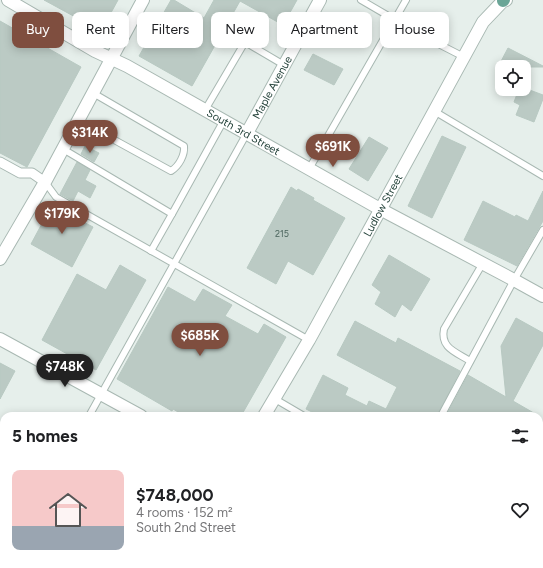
<!DOCTYPE html>
<meta charset="utf-8">
<style>
:root{--surface:#fff;--page:#f6f6f6;--text:#202124;--muted:#757577;--line:#e0e0e0;--accent:#7f4e3f}
body{margin:0;font-family:Figtree,sans-serif;background:var(--page);color:var(--text);height:100vh;display:flex;flex-direction:column;font-size:15px;white-space:nowrap}
*{box-sizing:border-box;margin:0}
p{font-size:13px;color:var(--muted)}
.icon{flex:none;width:22px;height:22px;fill:none;stroke:currentColor;stroke-width:2;stroke-linecap:round;stroke-linejoin:round}
.map{position:relative;flex:1;overflow:hidden}
.panel{position:absolute;left:0px;top:412px;width:543px;height:156px;display:flex;flex-direction:column;background:var(--surface);border-radius:12px 12px 0 0;box-shadow:0 2px 10px #0003}
.panel>*{flex:none}
.banner{position:absolute;left:12px;top:12px;width:519px;height:36px;display:flex;gap:8px}
.buttons{position:absolute;left:495px;top:60px;display:grid;gap:8px}
.buttons a{display:grid;place-items:center;width:36px;height:36px;border-radius:8px;background:var(--surface);box-shadow:0 2px 10px #0003;font-size:20px}
.price{position:absolute;translate:-50% -34px;padding:0 9px;border-radius:14px;background:var(--accent);color:#fff;font-size:13px;line-height:26px;filter:drop-shadow(0 1px 2px #0008)}
.price::after{content:'';position:absolute;left:50%;top:24px;width:12px;height:9px;margin-left:-6px;background:inherit;clip-path:polygon(0 0,100% 0,50% 100%)}
.price.current{background:#222;color:#fff}
ul{padding:0;list-style:none}
li{display:flex;align-items:center;gap:12px;height:100px;padding:0 12px}
li+li{border-top:1px solid var(--line)}
li span{display:grid;place-items:center;flex:none;width:112px;height:80px;border-radius:8px;color:#555}
li>.icon{margin-inline-start:auto}
span .icon{width:48px;height:48px;fill:#fffc;stroke-width:1}
li b{font-size:17px}
h2{display:flex;justify-content:space-between;align-items:center;height:48px;padding:0 12px;font-size:17px}
.tag{padding:0 14px;border-radius:8px;background:var(--surface);box-shadow:0 2px 10px #0003;font-size:14px;line-height:36px}
.tag.current{background:var(--accent);color:#fff}
.map>svg:first-child{display:block}
.building{fill:#bbcac4;stroke:#b8c9c2}
.lines{fill:none;stroke-linecap:round;stroke-linejoin:round}
.service-casing{stroke:#a8b8b2;stroke-width:8}
.pedestrian-casing{stroke:#a8b8b2;stroke-width:11}
.minor-casing{stroke:#a8b8b2;stroke-width:14}
.tertiary-casing{stroke:#a8b8b2;stroke-width:14}
.primary-casing{stroke:#c2cac8;stroke-width:14}
.service{stroke:#fff;stroke-width:6}
.pedestrian{stroke:#fff;stroke-width:9}
.minor{stroke:#fff;stroke-width:12}
.tertiary{stroke:#fff;stroke-width:12}
.primary{stroke:#6aa596;stroke-width:12}
.rail-casing{stroke:#5f7d75;stroke-width:4.5}
.rail{stroke:#f7fbf9;stroke-width:3;stroke-dasharray:9;stroke-linecap:butt}
.labels{text-anchor:middle;dominant-baseline:central;stroke-width:3;stroke-linejoin:round;paint-order:stroke}
.number-label{font-size:9px;fill:#4a645c}
.street-label{font-size:11px;fill:#24423a;stroke:#f7fbf9}
</style>
<div class="map">
<svg width="543" height="568" viewBox="0 0 543 568">
<rect width="100%" height="100%" fill="#e6efeb"/>
<g class="building">
<path d="M 44,0 L 118,0 L 101,31 Z"/>
<path d="M 171,0 L 174,0 L 204,18 L 214,0 L 297,0 L 283,25 L 240,1 L 192,86 L 139,56 Z"/>
<path d="M 0,21 L 81,67 L 27,167 L 0,153 Z"/>
<path d="M 508,48 L 543,66 L 543,67 L 498,67 Z"/>
<path d="M 313,54 L 343,69 L 334,85 L 304,70 Z"/>
<path d="M 519,89 L 527,89 L 543,95 L 543,99 L 534,122 L 516,115 L 520,105 L 514,102 Z"/>
<path d="M 442,136 L 466,147 L 432,218 L 408,206 Z"/>
<path d="M 369,137 L 388,148 L 368,181 L 349,169 Z"/>
<path d="M 85,146 L 99,153 L 94,162 L 81,154 Z"/>
<path d="M 77,162 L 90,170 L 85,180 L 96,186 L 90,198 L 78,191 L 73,201 L 60,194 Z"/>
<path d="M 291,187 L 297,191 L 298,189 L 314,198 L 313,200 L 345,218 L 313,275 L 288,261 L 276,284 L 247,268 Z"/>
<path d="M 543,191 L 543,221 L 517,266 L 464,240 L 483,201 L 515,217 L 516,215 L 528,221 Z"/>
<path d="M 56,202 L 68,209 L 66,213 L 93,227 L 72,267 L 31,244 L 52,205 L 54,206 Z"/>
<path d="M 389,255 L 430,279 L 411,311 L 402,304 L 395,317 L 375,304 L 381,292 L 372,285 Z"/>
<path d="M 120,265 L 146,280 L 96,370 L 42,340 L 77,274 L 106,290 Z"/>
<path d="M 168,287 L 195,302 L 203,289 L 232,305 L 225,316 L 258,334 L 264,324 L 286,337 L 241,416 L 185,416 L 173,409 L 172,411 L 117,379 Z"/>
<path d="M 516,318 L 543,333 L 543,345 L 513,401 L 539,416 L 446,416 L 468,375 L 506,397 L 501,346 Z"/>
<path d="M 355,321 L 396,343 L 398,338 L 460,371 L 437,416 L 320,416 L 306,409 L 323,375 L 348,388 L 345,395 L 367,406 L 369,401 L 386,409 L 397,387 L 337,355 Z"/>
<path d="M 0,363 L 15,371 L 0,399 Z"/>
</g>
<g class="lines">
<g class="service-casing">
<g id="service">
<path d="M 361,0 L 421,35 L 464,57"/>
<path d="M 205,110 L 245,42 L 284,65"/>
<path d="M 434,111 L 543,176"/>
<path d="M 78,120 L 171,171 C 179,166 185,155 184,146 L 93,93"/>
<path d="M 63,149 L 172,214 L 224,120"/>
<path d="M 309,169 L 406,0"/>
<path d="M 45,182 L 56,197 L 309,340"/>
<path d="M 151,251 L 172,214"/>
<path d="M 470,361 C 456,352 440,348 444,329 L 483,263"/>
<path d="M 275,399 L 304,416"/>
<path d="M 89,416 L 247,133"/>
<path d="M 441,416 L 514,280 L 543,230"/>
<path d="M 143,564 L 150,568"/>
<path d="M 2,568 L 4,564"/>
<path d="M 358,568 L 361,564"/>
</g>
</g>
<g class="pedestrian-casing">
<path id="pedestrian" d="M 0,162 L 20,173 L 32,173 L 45,182"/>
</g>
<g class="minor-casing">
<g id="minor">
<path id="s1" d="M 8,0 L 95,51 L 127,66 L 380,209 L 514,280 L 543,296"/>
<path id="s2" d="M 247,133 L 320,0"/>
<path d="M 0,259 L 45,182 L 143,0"/>
<path id="s3" d="M 264,416 L 309,340 L 483,22 L 503,1 L 506,0"/>
<path d="M 539,546 L 543,539"/>
<path d="M 180,568 L 182,564"/>
<path d="M 527,568 L 529,564"/>
</g>
</g>
<g class="tertiary-casing">
<g id="tertiary">
<path d="M 0,339 L 141,416"/>
<path d="M 410,564 L 418,568"/>
</g>
</g>
<g class="primary-casing">
<path id="primary" d="M 503,1 L 504,0"/>
</g>
<use href="#service" class="service"/>
<use href="#pedestrian" class="pedestrian"/>
<use href="#minor" class="minor"/>
<use href="#tertiary" class="tertiary"/>
<use href="#primary" class="primary"/>
<g class="rail-casing">
<path id="rail" d="M 542,568 L 543,566"/>
</g>
<use href="#rail" class="rail"/>
</g>
<g class="labels">
<g class="number-label">
<text x="282" y="233">215</text>
</g>
<g class="street-label">
<text stroke="none"><textPath href="#s2" startOffset="52">Maple Avenue</textPath></text>
<text stroke="none"><textPath href="#s1" startOffset="270">South 3rd Street</textPath></text>
<text stroke="none"><textPath href="#s3" startOffset="242">Ludlow Street</textPath></text>
</g>
</g>
</svg>
<div class="buttons">
<a><svg class="icon" aria-label="locate" viewBox="0 0 24 24"><circle cx="12" cy="12" r="6"/><path d="M12 2v4M12 18v4M2 12h4M18 12h4"/></svg></a>
</div>
<b class="price" style="left:90px;top:154px">$314K</b>
<b class="price" style="left:333px;top:168px">$691K</b>
<b class="price" style="left:62px;top:235px">$179K</b>
<b class="price" style="left:200px;top:357px">$685K</b>
<b class="price current" style="left:65px;top:388px">$748K</b>
<div class="banner">
<a class="tag current">Buy</a>
<a class="tag">Rent</a>
<a class="tag">Filters</a>
<a class="tag">New</a>
<a class="tag">Apartment</a>
<a class="tag">House</a>
</div>
<section class="panel">
<h2>5 homes<svg class="icon" aria-label="filters" viewBox="0 0 24 24"><path d="M4 7h16M4 17h16"/><circle cx="9" cy="7" r="2"/><circle cx="15" cy="17" r="2"/></svg></h2>
<ul>
<li><span style="background:linear-gradient(#f6c9c9 70%,#9aa5b1 0)"><svg class="icon" aria-label="home" viewBox="0 0 24 24"><path d="M3 11l9-7 9 7M6 9v11h12V9"/></svg></span><div><b>$748,000</b><p>4 rooms · 152 m²</p><p>South 2nd Street</p></div><svg class="icon" aria-label="heart" viewBox="0 0 24 24"><path d="M12 20l-8-8c-3-5 5-10 8-4 3-6 11-1 8 4z"/></svg></li>
</ul>
</section>
</div>
